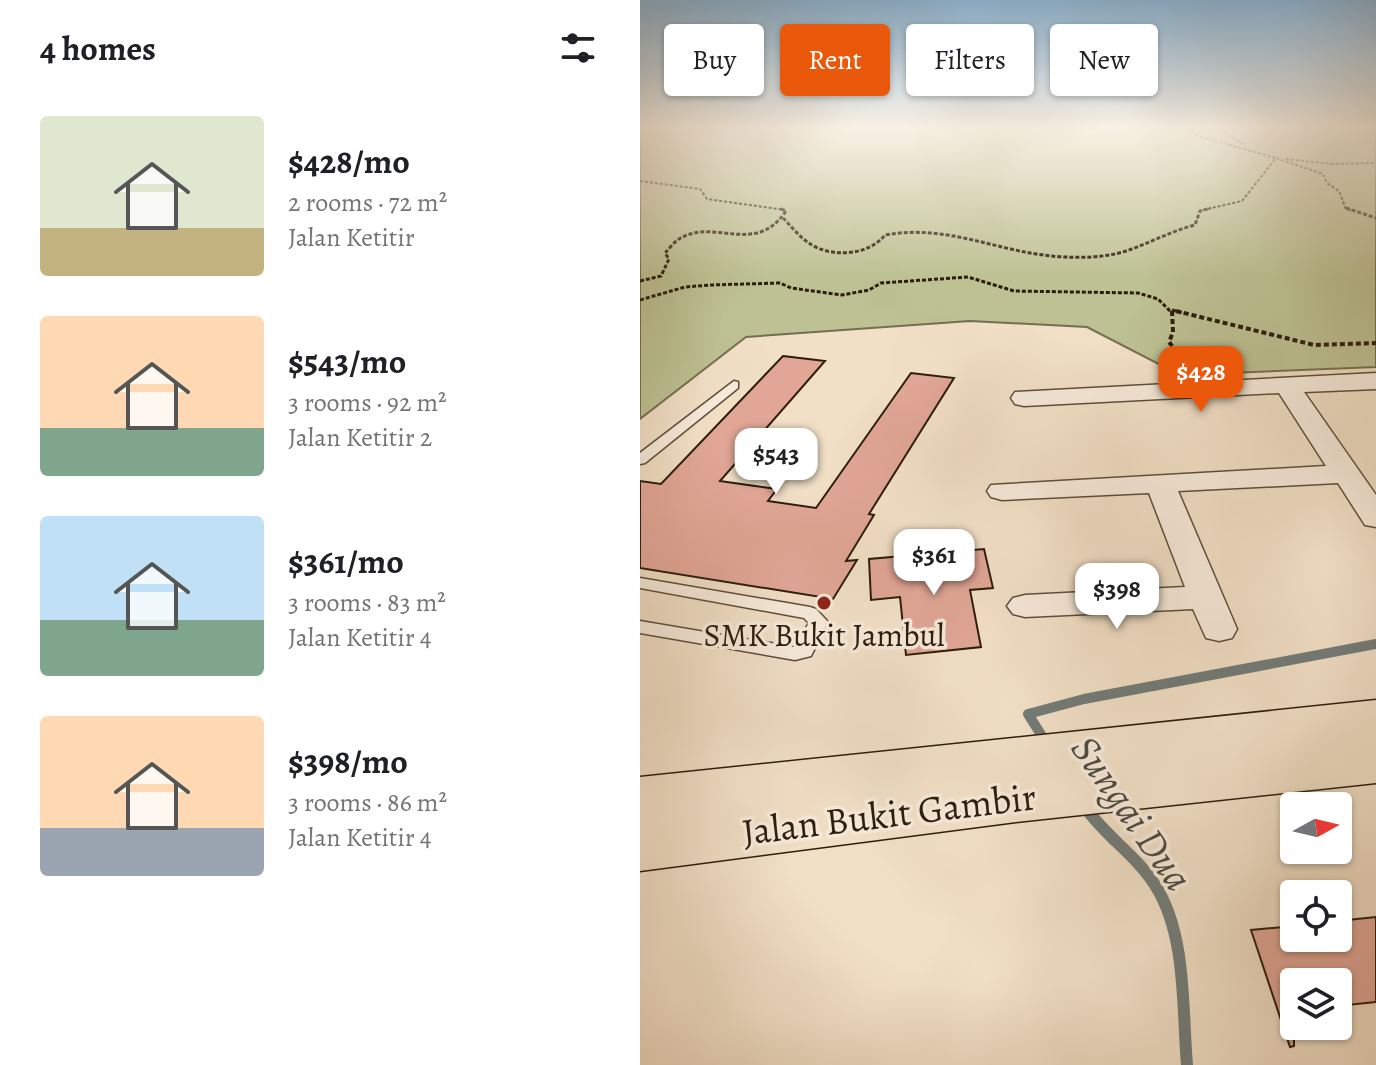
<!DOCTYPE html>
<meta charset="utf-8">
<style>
:root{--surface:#fff;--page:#f6f6f6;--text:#202124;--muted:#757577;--accent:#ea580c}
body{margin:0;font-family:Alegreya,serif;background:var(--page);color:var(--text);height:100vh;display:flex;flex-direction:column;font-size:30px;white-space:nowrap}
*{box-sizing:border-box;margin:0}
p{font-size:26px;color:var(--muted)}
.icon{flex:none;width:44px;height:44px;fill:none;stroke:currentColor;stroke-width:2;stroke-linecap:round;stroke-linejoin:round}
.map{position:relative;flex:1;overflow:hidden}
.side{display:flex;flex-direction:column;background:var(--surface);width:640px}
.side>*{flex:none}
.guide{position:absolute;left:24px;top:24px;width:592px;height:72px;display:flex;gap:16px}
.needle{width:52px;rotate:82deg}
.buttons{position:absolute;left:640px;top:792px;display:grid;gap:16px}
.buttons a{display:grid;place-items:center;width:72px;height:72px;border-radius:8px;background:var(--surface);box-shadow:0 2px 6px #0004;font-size:40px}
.price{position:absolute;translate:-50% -68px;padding:0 18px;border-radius:16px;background:#fff;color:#222;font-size:26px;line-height:52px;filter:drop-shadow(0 2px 4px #0008)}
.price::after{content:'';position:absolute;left:50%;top:48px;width:24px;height:18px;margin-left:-12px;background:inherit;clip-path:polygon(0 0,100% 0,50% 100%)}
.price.current{background:var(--accent);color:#fff}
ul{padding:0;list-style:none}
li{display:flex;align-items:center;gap:24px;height:200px;padding:0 40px}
li span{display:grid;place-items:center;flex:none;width:224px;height:160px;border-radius:8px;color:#555}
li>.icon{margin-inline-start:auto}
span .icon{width:96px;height:96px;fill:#fffc;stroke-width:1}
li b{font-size:34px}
h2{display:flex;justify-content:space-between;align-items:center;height:96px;padding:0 40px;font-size:34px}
.tag{padding:0 28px;border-radius:8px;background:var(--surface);box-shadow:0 2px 6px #0004;font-size:28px;line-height:72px}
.tag.current{background:var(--accent);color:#fff}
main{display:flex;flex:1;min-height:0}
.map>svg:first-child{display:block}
.green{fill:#bdc193;stroke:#746f50;stroke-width:2}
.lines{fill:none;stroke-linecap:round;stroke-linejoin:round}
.stream-far1{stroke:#727b78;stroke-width:10}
.stream{stroke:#727b78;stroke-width:12}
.building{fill:#e1a696;stroke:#2c1d0c;stroke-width:2}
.service-casing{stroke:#5d4e3a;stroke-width:3}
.minor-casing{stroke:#5d4e3a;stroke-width:3}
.primary-casing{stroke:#2c1d0c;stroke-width:3}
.path-far2{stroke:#2c1d0c;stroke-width:2;stroke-dasharray:3 2;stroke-linecap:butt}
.path-far1{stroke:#2c1d0c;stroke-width:3;stroke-dasharray:4 2;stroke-linecap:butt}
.path{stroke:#2c1d0c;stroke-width:4;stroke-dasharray:5 3;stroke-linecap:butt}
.service{fill:#f6eada;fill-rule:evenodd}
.minor{fill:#f6eada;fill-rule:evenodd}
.primary{fill:#f1dfc6;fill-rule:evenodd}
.poi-dot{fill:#8f2418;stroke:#f6eada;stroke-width:3}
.labels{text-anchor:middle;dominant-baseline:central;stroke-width:7;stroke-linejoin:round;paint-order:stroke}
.poi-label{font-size:32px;fill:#2c1d0c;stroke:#f6eada}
.near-street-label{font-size:38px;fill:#2c1d0c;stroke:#f6eada}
.near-water-label{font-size:40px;font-style:italic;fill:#4f4c42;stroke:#f6eada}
</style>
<main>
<section class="side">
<h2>4 homes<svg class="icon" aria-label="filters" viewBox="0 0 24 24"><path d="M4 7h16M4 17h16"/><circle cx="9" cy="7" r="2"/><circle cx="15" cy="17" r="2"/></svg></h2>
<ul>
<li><span style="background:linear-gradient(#dfe7d0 70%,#c2b280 0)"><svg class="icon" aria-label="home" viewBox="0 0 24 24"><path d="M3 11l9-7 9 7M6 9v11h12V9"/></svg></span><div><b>$428/mo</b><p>2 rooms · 72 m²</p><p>Jalan Ketitir</p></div></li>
<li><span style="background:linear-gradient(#ffd9b3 70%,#7fa58c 0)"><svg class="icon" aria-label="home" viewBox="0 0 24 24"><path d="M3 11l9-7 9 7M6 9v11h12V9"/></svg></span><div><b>$543/mo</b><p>3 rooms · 92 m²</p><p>Jalan Ketitir 2</p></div></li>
<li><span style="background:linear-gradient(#bfe0f5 65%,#7fa58c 0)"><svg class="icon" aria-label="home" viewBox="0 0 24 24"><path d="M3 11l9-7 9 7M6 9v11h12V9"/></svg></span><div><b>$361/mo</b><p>3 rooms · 83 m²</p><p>Jalan Ketitir 4</p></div></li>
<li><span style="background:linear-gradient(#ffd9b3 70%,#9aa5b1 0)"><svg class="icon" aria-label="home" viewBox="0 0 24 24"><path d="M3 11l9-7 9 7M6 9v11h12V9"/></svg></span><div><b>$398/mo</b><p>3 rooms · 86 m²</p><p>Jalan Ketitir 4</p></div></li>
</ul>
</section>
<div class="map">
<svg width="736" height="1065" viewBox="0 0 736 1065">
<rect width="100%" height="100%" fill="#f1dfc6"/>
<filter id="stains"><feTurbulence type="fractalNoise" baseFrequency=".0025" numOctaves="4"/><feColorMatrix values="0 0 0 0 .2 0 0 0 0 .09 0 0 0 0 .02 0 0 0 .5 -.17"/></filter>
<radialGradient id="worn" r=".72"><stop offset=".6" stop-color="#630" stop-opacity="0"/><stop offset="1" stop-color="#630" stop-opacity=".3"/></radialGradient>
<path class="green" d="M 0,128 L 736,128 L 736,367 L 540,375 L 447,327 L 330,321 L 106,337 L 0,419 Z"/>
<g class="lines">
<path class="stream-far1" d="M 407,744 L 388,714 L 444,699 L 736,644"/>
<path class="stream" d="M 445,807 C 465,836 496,855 515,885 C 547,935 542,1008 547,1065"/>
</g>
<g class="building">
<path d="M 143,356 L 185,361 L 80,481 L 137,489 L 128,501 L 176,508 L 271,373 L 314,378 L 229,514 L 234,515 L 206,561 L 217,560 L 193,599 L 0,568 L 0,481 L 21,484 Z"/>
<path d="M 344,549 L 353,588 L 330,590 L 341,647 L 266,655 L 260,597 L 231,600 L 229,559 Z"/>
<path d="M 736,917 L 736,1002 L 698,1006 L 698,982 L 654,982 L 654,1046 L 650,1047 L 611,930 L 654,926 L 654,938 L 698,938 L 698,921 Z"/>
</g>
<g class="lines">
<g class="service-casing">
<g id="service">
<path d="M 94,381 L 98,382 L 98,388 L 5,463 L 0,464 L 0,453 Z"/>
<path d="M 0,578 L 170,607 L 176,609 L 188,622 L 171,656 L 155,660 L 0,633 L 0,621 L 154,647 L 169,623 L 164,618 L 0,588 Z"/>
</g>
</g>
<g class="minor-casing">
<path id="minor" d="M 736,373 L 736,389 L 664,392 L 736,495 L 736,527 L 725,525 L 698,483 L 538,491 L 597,629 L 592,638 L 579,641 L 566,638 L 553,609 L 385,617 L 373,614 L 367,606 L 373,598 L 385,595 L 545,587 L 509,493 L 362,500 L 351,497 L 347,491 L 351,485 L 686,466 L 639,393 L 384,406 L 375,404 L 371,398 L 375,392 Z"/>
</g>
<g class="primary-casing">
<path id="primary" d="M 736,700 L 736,783 L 376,822 L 0,871 L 0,777 Z"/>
</g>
<g class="path-far2">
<path d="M 542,128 L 565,138 L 636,158"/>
<path d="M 583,128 L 583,132 L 603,144"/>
<path d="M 646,159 L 692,164 L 736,163"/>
<path d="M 0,181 L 60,189 L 67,199 L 145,210"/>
<path d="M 563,210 L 602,201 L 636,158 L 683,174 L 687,183 L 699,191 L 706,209 L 711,210"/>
</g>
<g class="path-far1">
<path d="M 706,208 L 736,218"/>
<path d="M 143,218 C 152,227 161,239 172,245 C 194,258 229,255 245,235 C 311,223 362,255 426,257 C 446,258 467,257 486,251 C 510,243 531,231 555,225 L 560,211 L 571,208"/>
<path d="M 0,281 L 21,276 L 29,259 L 25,253 C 29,249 34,242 39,239 C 75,217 115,257 146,211 L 139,208"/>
<path d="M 0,300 L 45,287 L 70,285 L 140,283 L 151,288 L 202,295 L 229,290 L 241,283 L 328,277 L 374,291 L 498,293 L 518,299 L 532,313"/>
<path d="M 532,310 L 544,313"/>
</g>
<g class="path">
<path d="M 532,311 L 533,332 L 529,342 L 544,361 L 562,368"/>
<path d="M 536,311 L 674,345 L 736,343"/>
</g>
<use href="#service" class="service"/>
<use href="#minor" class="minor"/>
<use href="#primary" class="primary"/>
</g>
<linearGradient id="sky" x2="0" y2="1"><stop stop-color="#8bb6d8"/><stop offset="0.46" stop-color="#f9f1e5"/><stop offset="1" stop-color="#f9f1e5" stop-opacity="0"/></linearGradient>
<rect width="736" height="277" fill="url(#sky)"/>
<circle class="poi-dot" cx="184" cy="603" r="8"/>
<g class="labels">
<g class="poi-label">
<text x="184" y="635">SMK Bukit Jambul</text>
</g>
<g class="near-street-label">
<text transform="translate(249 814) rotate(-7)">Jalan Bukit Gambir</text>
</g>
<g class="near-water-label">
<text transform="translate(492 813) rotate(55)">Sungai Dua</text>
</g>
</g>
<rect width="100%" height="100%" filter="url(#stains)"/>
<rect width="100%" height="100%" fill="url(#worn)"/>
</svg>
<div class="buttons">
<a><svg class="needle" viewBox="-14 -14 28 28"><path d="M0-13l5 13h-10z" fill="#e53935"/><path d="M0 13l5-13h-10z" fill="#757577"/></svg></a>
<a><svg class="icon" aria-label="locate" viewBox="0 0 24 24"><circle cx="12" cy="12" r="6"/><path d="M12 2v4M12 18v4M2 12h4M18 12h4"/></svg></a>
<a><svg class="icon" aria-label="layers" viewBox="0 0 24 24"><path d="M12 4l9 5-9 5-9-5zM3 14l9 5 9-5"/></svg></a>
</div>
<b class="price current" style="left:561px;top:414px">$428</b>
<b class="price" style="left:136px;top:496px">$543</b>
<b class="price" style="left:294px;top:597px">$361</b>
<b class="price" style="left:477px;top:631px">$398</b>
<div class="guide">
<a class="tag">Buy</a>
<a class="tag current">Rent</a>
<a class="tag">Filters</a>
<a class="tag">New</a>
</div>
</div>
</main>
